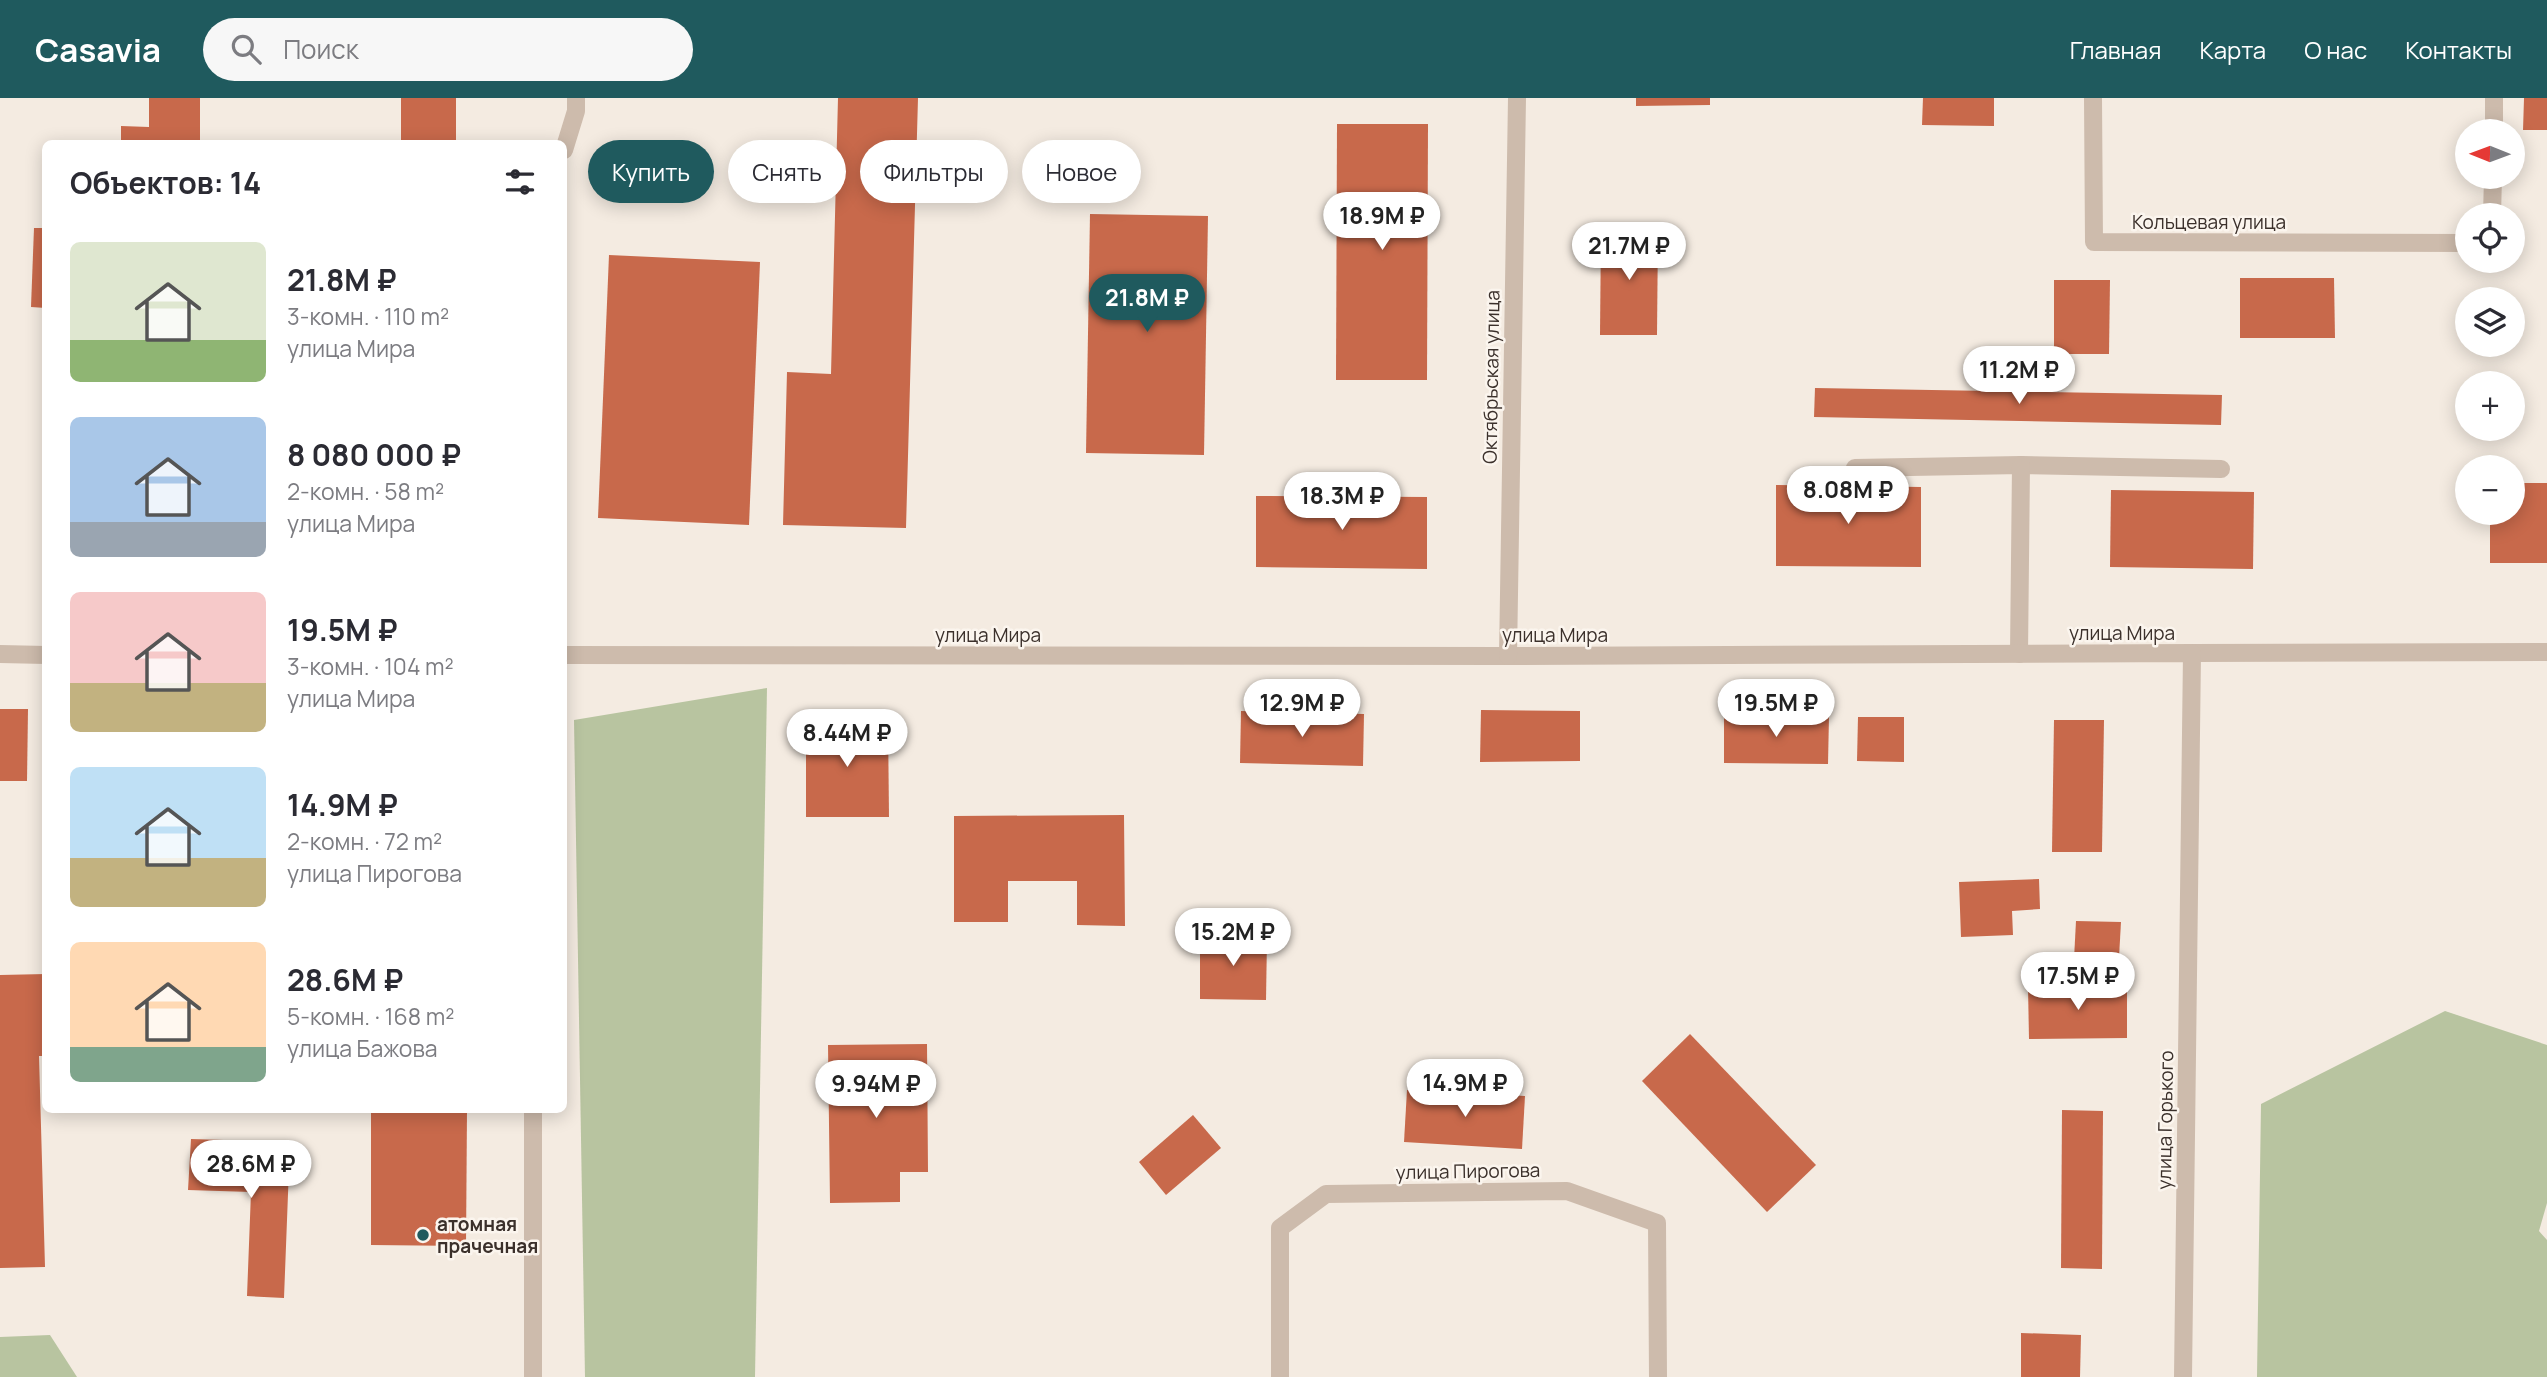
<!DOCTYPE html>
<html lang="ru">
<meta charset="utf-8">
<style>
:root{--surface:#fff;--page:#f7f7f7;--text:#2b2b33;--muted:#7c7c81;--accent:#1f5a5e}
body{margin:0;font-family:Manrope,sans-serif;background:var(--page);color:var(--text);height:100vh;display:flex;flex-direction:column;font-size:26px;white-space:nowrap}
*{box-sizing:border-box;margin:0}
p{font-size:23px;color:var(--muted)}
.icon{flex:none;width:38px;height:38px;fill:none;stroke:currentColor;stroke-width:2;stroke-linecap:round;stroke-linejoin:round}
.map{position:relative;flex:1;overflow:hidden}
.drawer{position:absolute;left:42px;top:42px;width:525px;height:973px;display:flex;flex-direction:column;background:var(--surface);border-radius:10px;box-shadow:0 4px 18px #0003}
.drawer>*{flex:none}
.top-card{position:absolute;left:588px;top:42px;width:665px;height:63px;display:flex;gap:14px}
.needle{width:46px;rotate:271deg}
.controls{position:absolute;left:2455px;top:21px;display:grid;gap:14px}
.controls a{display:grid;place-items:center;width:70px;height:70px;border-radius:50%;background:var(--surface);box-shadow:0 4px 18px #0003;font-size:35px}
.price{position:absolute;translate:-50% -60px;padding:0 16px;border-radius:24px;background:#fff;color:#222;font-size:23px;line-height:46px;filter:drop-shadow(0 2px 4px #0008)}
.price::after{content:'';position:absolute;left:50%;top:42px;width:21px;height:16px;margin-left:-10px;background:inherit;clip-path:polygon(0 0,100% 0,50% 100%)}
.price.selected{background:var(--accent);color:#fff}
ul{padding:0;list-style:none}
li{display:flex;align-items:center;gap:21px;height:175px;padding:0 28px}
li span{display:grid;place-items:center;flex:none;width:196px;height:140px;border-radius:10px;color:#555}
li>.icon{margin-inline-start:auto}
span .icon{width:84px;height:84px;fill:#fffc;stroke-width:1}
li b{font-size:30px}
h2{display:flex;justify-content:space-between;align-items:center;height:84px;padding:0 28px;font-size:30px}
.chip{padding:0 24px;border-radius:32px;background:var(--surface);box-shadow:0 4px 18px #0003;font-size:24px;line-height:63px}
.chip.selected{background:var(--accent);color:#fff}
header{display:flex;align-items:center;gap:42px;box-sizing:border-box;height:98px;padding:0 35px;background:var(--accent);color:#fff}
header strong{font-size:33px}
nav{display:flex;gap:38px;margin-inline-start:auto;font-size:24px}
.search{width:490px;height:63px;background:var(--page);display:flex;align-items:center;gap:18px;box-sizing:border-box;padding:0 24px;border-radius:38px;color:var(--muted);font-size:26px}
.map>svg:first-child{display:block}
.green{fill:#b8c4a0}
.building{fill:#c8694b}
.lines{fill:none;stroke-linecap:round;stroke-linejoin:round}
.service{stroke:#cdbbac;stroke-width:18}
.minor{stroke:#cdbbac;stroke-width:18}
.tertiary{stroke:#cdbbac;stroke-width:18}
.poi-dot{fill:#1f5a5e;stroke:#fbf5ee;stroke-width:2.5}
.labels{text-anchor:middle;dominant-baseline:central;stroke-width:5;stroke-linejoin:round;paint-order:stroke}
.street-label{font-size:19px;fill:#3b302b;stroke:#fbf5ee}
.poi-label{font-size:19px;font-weight:bold;fill:#3b302b;stroke:#fbf5ee;text-anchor:start}
</style>
<header>
<strong>Casavia</strong>
<div class="search"><svg class="icon" aria-label="search" viewBox="0 0 24 24"><circle cx="10" cy="10" r="6"/><path d="M15 15l6 6"/></svg>Поиск</div>
<nav><a>Главная</a><a>Карта</a><a>О нас</a><a>Контакты</a></nav>
</header>
<div class="map">
<svg width="2547" height="1279" viewBox="0 0 2547 1279">
<rect width="100%" height="100%" fill="#f4ebe1"/>
<g class="green">
<path d="M 767,590 L 755,1279 L 585,1279 L 574,622 Z"/>
<path d="M 2445,913 L 2547,947 L 2547,1105 L 2539,1133 L 2547,1142 L 2547,1279 L 2257,1279 L 2261,1006 Z"/>
<path d="M 50,1237 L 77,1279 L 0,1279 L 0,1239 Z"/>
</g>
<g class="building">
<path d="M 149,0 L 200,0 L 200,46 L 121,46 L 121,28 L 149,29 Z"/>
<rect x="401" y="0" width="55" height="46"/>
<path d="M 838,0 L 918,0 L 906,430 L 783,427 L 787,274 L 831,276 Z"/>
<path d="M 1636,0 L 1710,0 L 1710,7 L 1636,8 Z"/>
<path d="M 1923,0 L 1994,0 L 1994,28 L 1922,27 Z"/>
<path d="M 2524,0 L 2547,0 L 2547,32 L 2523,32 Z"/>
<path d="M 1337,26 L 1428,26 L 1427,282 L 1336,282 Z"/>
<path d="M 1090,116 L 1208,118 L 1204,357 L 1086,355 Z"/>
<path d="M 34,130 L 46,130 L 46,210 L 31,209 Z"/>
<path d="M 1601,131 L 1658,132 L 1657,237 L 1600,237 Z"/>
<path d="M 609,157 L 760,164 L 749,427 L 598,420 Z"/>
<path d="M 2240,180 L 2334,180 L 2335,240 L 2240,240 Z"/>
<path d="M 2054,182 L 2110,182 L 2109,256 L 2054,256 Z"/>
<path d="M 1815,290 L 2222,297 L 2221,327 L 1814,319 Z"/>
<path d="M 2513,385 L 2547,385 L 2547,465 L 2490,465 L 2490,415 L 2513,415 Z"/>
<path d="M 1776,387 L 1921,389 L 1921,469 L 1776,468 Z"/>
<path d="M 2111,392 L 2254,394 L 2253,471 L 2110,469 Z"/>
<path d="M 1256,398 L 1427,399 L 1427,471 L 1256,469 Z"/>
<path d="M 0,611 L 28,611 L 27,683 L 0,683 Z"/>
<path d="M 1481,612 L 1580,613 L 1580,663 L 1480,664 Z"/>
<path d="M 1241,613 L 1364,616 L 1363,668 L 1240,665 Z"/>
<path d="M 1724,617 L 1829,618 L 1828,666 L 1724,665 Z"/>
<path d="M 1858,619 L 1904,619 L 1904,664 L 1857,663 Z"/>
<path d="M 2054,622 L 2104,622 L 2102,754 L 2052,754 Z"/>
<path d="M 806,623 L 888,623 L 889,719 L 806,719 Z"/>
<path d="M 1124,717 L 1125,828 L 1077,827 L 1077,783 L 1008,783 L 1008,824 L 954,824 L 954,718 Z"/>
<path d="M 2039,781 L 2040,811 L 2012,813 L 2013,837 L 1961,839 L 1959,784 Z"/>
<path d="M 2076,823 L 2121,824 L 2118,877 L 2073,880 Z"/>
<path d="M 1200,839 L 1267,840 L 1266,902 L 1200,901 Z"/>
<path d="M 46,876 L 46,958 L 39,958 L 45,1169 L 0,1170 L 0,877 Z"/>
<path d="M 2127,888 L 2127,940 L 2029,941 L 2028,889 Z"/>
<path d="M 1690,936 L 1816,1067 L 1767,1114 L 1642,983 Z"/>
<path d="M 927,946 L 928,1074 L 900,1074 L 900,1104 L 830,1105 L 828,947 Z"/>
<path d="M 1407,992 L 1525,998 L 1522,1051 L 1404,1044 Z"/>
<path d="M 371,1012 L 467,1012 L 466,1148 L 371,1147 Z"/>
<path d="M 2062,1012 L 2103,1013 L 2102,1171 L 2061,1170 Z"/>
<path d="M 1193,1017 L 1221,1050 L 1166,1097 L 1139,1064 Z"/>
<path d="M 191,1041 L 290,1044 L 284,1200 L 247,1198 L 251,1094 L 188,1092 Z"/>
<path d="M 2021,1235 L 2081,1237 L 2080,1279 L 2021,1279 Z"/>
</g>
<g class="lines">
<g class="service">
<path d="M 1855,370 L 2021,367 L 2221,371"/>
<path d="M 2019,556 L 2021,367"/>
</g>
<g class="minor">
<path d="M 2093,0 L 2094,144 L 2468,145"/>
<path d="M 2494,33 L 2494,0"/>
<path d="M 564,52 L 576,13 L 576,0"/>
<path d="M 2492,117 L 2493,79"/>
<path d="M 2192,555 L 2547,554"/>
<path d="M 1280,1279 L 1280,1130 L 1326,1096 L 1567,1093 L 1657,1125 L 1658,1279"/>
</g>
<g class="tertiary">
<path d="M 0,556 L 46,557"/>
<path d="M 564,557 L 1508,558 L 2192,555 L 2183,1279"/>
<path d="M 1508,558 L 1517,0"/>
<path d="M 533,1279 L 533,1012"/>
</g>
</g>
<circle class="poi-dot" cx="423" cy="1137" r="7"/>
<g class="labels">
<g class="street-label">
<text x="2209" y="124">Кольцевая улица</text>
<text transform="translate(1491 279) rotate(-89)">Октябрьская улица</text>
<text x="2122" y="535">улица Мира</text>
<text x="988" y="537">улица Мира</text>
<text x="1555" y="537">улица Мира</text>
<text transform="translate(2165 1022) rotate(-89)">улица Горького</text>
<text transform="translate(1468 1073) rotate(-1)">улица Пирогова</text>
</g>
<g class="poi-label">
<text x="437" y="1126">атомная<tspan x="437" dy="22">прачечная</tspan></text>
</g>
</g>
</svg>
<div class="controls">
<a><svg class="needle" viewBox="-14 -14 28 28"><path d="M0-13l5 13h-10z" fill="#e53935"/><path d="M0 13l5-13h-10z" fill="#7c7c81"/></svg></a>
<a><svg class="icon" aria-label="locate" viewBox="0 0 24 24"><circle cx="12" cy="12" r="6"/><path d="M12 2v4M12 18v4M2 12h4M18 12h4"/></svg></a>
<a><svg class="icon" aria-label="layers" viewBox="0 0 24 24"><path d="M12 4l9 5-9 5-9-5zM3 14l9 5 9-5"/></svg></a>
<a>+</a>
<a>−</a>
</div>
<b class="price" style="left:1382px;top:154px">18.9M ₽</b>
<b class="price" style="left:1629px;top:184px">21.7M ₽</b>
<b class="price selected" style="left:1147px;top:236px">21.8M ₽</b>
<b class="price" style="left:2019px;top:308px">11.2M ₽</b>
<b class="price" style="left:1848px;top:428px">8.08M ₽</b>
<b class="price" style="left:1342px;top:434px">18.3M ₽</b>
<b class="price" style="left:1302px;top:641px">12.9M ₽</b>
<b class="price" style="left:1776px;top:641px">19.5M ₽</b>
<b class="price" style="left:847px;top:671px">8.44M ₽</b>
<b class="price" style="left:1233px;top:870px">15.2M ₽</b>
<b class="price" style="left:2078px;top:914px">17.5M ₽</b>
<b class="price" style="left:1465px;top:1021px">14.9M ₽</b>
<b class="price" style="left:876px;top:1022px">9.94M ₽</b>
<b class="price" style="left:251px;top:1102px">28.6M ₽</b>
<div class="top-card">
<a class="chip selected">Купить</a>
<a class="chip">Снять</a>
<a class="chip">Фильтры</a>
<a class="chip">Новое</a>
</div>
<section class="drawer">
<h2>Объектов: 14<svg class="icon" aria-label="filters" viewBox="0 0 24 24"><path d="M4 7h16M4 17h16"/><circle cx="9" cy="7" r="2"/><circle cx="15" cy="17" r="2"/></svg></h2>
<ul>
<li><span style="background:linear-gradient(#dfe7d0 70%,#8fb573 0)"><svg class="icon" aria-label="home" viewBox="0 0 24 24"><path d="M3 11l9-7 9 7M6 9v11h12V9"/></svg></span><div><b>21.8M ₽</b><p>3-комн. · 110 m²</p><p>улица Мира</p></div></li>
<li><span style="background:linear-gradient(#a9c7e8 75%,#9aa5b1 0)"><svg class="icon" aria-label="home" viewBox="0 0 24 24"><path d="M3 11l9-7 9 7M6 9v11h12V9"/></svg></span><div><b>8 080 000 ₽</b><p>2-комн. · 58 m²</p><p>улица Мира</p></div></li>
<li><span style="background:linear-gradient(#f6c9c9 65%,#c2b280 0)"><svg class="icon" aria-label="home" viewBox="0 0 24 24"><path d="M3 11l9-7 9 7M6 9v11h12V9"/></svg></span><div><b>19.5M ₽</b><p>3-комн. · 104 m²</p><p>улица Мира</p></div></li>
<li><span style="background:linear-gradient(#bfe0f5 65%,#c2b280 0)"><svg class="icon" aria-label="home" viewBox="0 0 24 24"><path d="M3 11l9-7 9 7M6 9v11h12V9"/></svg></span><div><b>14.9M ₽</b><p>2-комн. · 72 m²</p><p>улица Пирогова</p></div></li>
<li><span style="background:linear-gradient(#ffd9b3 75%,#7fa58c 0)"><svg class="icon" aria-label="home" viewBox="0 0 24 24"><path d="M3 11l9-7 9 7M6 9v11h12V9"/></svg></span><div><b>28.6M ₽</b><p>5-комн. · 168 m²</p><p>улица Бажова</p></div></li>
</ul>
</section>
</div>
